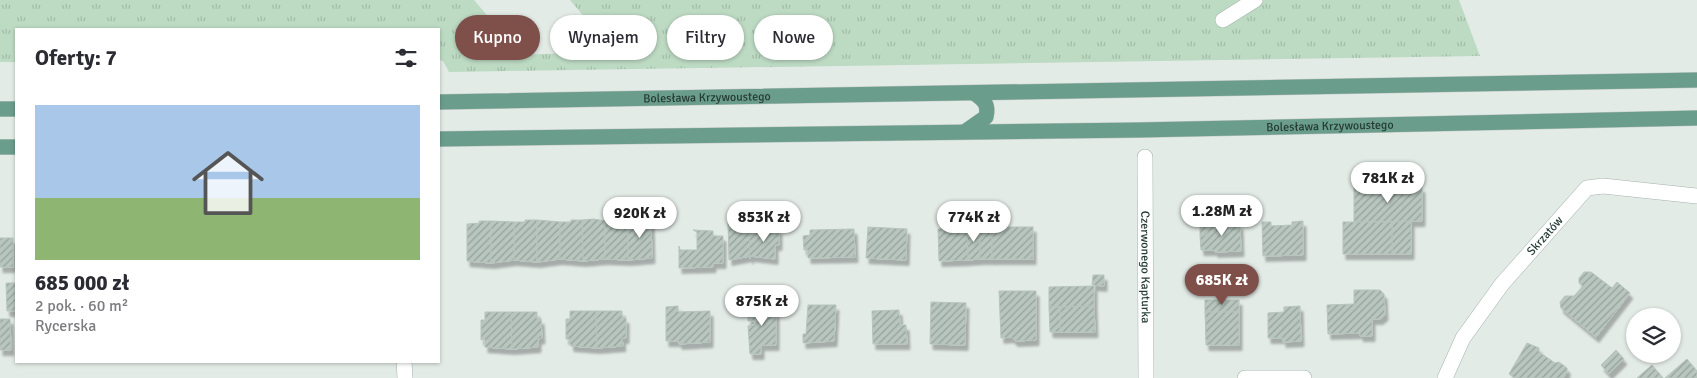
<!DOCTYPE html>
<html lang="pl">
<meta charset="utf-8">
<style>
:root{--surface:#fff;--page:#f2f2f3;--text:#2b2b33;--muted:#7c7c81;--line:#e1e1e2;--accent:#7f4f4a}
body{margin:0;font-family:Signika,sans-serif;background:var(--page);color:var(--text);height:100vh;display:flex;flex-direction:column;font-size:19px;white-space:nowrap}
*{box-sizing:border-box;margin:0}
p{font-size:16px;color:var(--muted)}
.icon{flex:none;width:28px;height:28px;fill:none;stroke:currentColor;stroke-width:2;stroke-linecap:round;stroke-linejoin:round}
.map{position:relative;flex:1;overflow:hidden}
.side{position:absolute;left:15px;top:28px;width:425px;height:335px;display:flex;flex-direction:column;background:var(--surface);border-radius:0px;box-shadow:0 1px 4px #0004}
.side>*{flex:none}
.banner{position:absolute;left:455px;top:15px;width:475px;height:45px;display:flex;gap:10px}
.tools{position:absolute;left:1626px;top:308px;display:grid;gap:10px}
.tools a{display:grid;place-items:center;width:55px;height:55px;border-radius:50%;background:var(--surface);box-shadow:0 1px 4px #0004;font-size:25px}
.price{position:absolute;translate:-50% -42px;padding:0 11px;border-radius:18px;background:#fff;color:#222;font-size:16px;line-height:32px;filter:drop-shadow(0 1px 2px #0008)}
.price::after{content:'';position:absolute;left:50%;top:30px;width:15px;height:11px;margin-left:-8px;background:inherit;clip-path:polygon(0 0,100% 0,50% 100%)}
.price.current{background:var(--accent);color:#fff}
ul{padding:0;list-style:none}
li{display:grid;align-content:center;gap:10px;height:265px;padding:0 20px}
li+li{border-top:1px solid var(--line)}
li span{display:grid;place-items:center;height:155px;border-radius:0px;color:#555}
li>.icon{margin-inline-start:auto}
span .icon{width:90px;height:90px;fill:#fffc;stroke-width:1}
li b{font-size:21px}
h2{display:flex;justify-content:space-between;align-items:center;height:60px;padding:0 20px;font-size:21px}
.chip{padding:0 18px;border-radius:22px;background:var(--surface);box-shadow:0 1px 4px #0004;font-size:18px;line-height:45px}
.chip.current{background:var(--accent);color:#fff}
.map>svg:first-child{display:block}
.grass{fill:url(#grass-tufts)}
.building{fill:url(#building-hatch);stroke:#b6c4bd;filter:url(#shadow)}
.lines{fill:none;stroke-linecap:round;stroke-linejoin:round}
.minor-casing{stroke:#a6b3ad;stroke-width:16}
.major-casing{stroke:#c2c8c6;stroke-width:16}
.minor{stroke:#fff;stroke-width:15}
.major{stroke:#6b9d8c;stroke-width:15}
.labels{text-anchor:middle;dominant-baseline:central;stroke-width:5;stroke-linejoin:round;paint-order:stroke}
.street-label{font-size:12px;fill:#243b33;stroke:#f3f8f5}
</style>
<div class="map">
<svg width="1697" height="378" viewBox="0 0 1697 378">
<defs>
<pattern id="grass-tufts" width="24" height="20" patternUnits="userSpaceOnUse" patternTransform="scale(1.25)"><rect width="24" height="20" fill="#bddac3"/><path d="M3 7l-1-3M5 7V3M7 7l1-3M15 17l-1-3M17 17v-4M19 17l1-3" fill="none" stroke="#a2bca8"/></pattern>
<pattern id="building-hatch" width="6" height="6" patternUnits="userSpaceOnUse" patternTransform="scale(1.25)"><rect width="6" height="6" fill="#b8c6bf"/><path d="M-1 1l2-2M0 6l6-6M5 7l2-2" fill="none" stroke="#95a29c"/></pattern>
<filter id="shadow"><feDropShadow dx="3" dy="5.5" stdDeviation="1" flood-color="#0004"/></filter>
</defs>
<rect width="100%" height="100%" fill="#e3ebe7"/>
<path class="grass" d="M 0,0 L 474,0 L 521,55 L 613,51 L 570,0 L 1459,0 L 1480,56 L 449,72 L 443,61 L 439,60 L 439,29 L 16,29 L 16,62 L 0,62 Z"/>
<g class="building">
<path d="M 1354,187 L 1422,187 L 1422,221 L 1354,222 Z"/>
<path d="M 594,219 L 605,221 L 605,259 L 583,261 L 582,220 Z"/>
<path d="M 616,219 L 628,219 L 628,260 L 605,259 L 605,221 L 616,221 Z"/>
<path d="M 628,219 L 651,220 L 652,258 L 628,260 Z"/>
<path d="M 525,220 L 537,220 L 537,262 L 514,260 L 514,222 L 525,222 Z"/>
<path d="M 537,220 L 560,222 L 560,259 L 537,262 Z"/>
<path d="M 571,220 L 582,220 L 583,261 L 560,259 L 560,222 L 571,222 Z"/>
<path d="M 479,221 L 491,221 L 491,263 L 467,261 L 467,224 L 480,223 Z"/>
<path d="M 491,221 L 514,222 L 514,260 L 491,263 Z"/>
<path d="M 1200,221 L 1207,221 L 1207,235 L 1200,236 Z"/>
<path d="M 1207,221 L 1228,221 L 1228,225 L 1240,224 L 1241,251 L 1215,252 L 1215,250 L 1201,250 L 1200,236 L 1207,235 Z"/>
<path d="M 1303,221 L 1303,255 L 1263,256 L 1262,222 L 1271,222 L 1271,226 L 1292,225 L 1292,222 Z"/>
<path d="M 1411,221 L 1411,254 L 1392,254 L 1392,222 Z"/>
<path d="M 749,222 L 750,256 L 729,260 L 728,223 Z"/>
<rect x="1343" y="222" width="49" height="32"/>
<path d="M 868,227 L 907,229 L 906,260 L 866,258 Z"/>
<path d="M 980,227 L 980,259 L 968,260 L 967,228 Z"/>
<rect x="980" y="227" width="12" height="32"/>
<rect x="992" y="227" width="41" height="32"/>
<path d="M 967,228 L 968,260 L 939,261 L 938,229 Z"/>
<path d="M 779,229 L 779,245 L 775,245 L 775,259 L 750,256 L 750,259 L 749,230 Z"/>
<path d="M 854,229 L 855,257 L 808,258 L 808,250 L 804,250 L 803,236 L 810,235 L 810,230 Z"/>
<path d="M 693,230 L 713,231 L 713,236 L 723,236 L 723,263 L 713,263 L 713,267 L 679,268 L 679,246 L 680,250 L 697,250 L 697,232 Z"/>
<rect x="0" y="238" width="13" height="29"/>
<path d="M 1584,272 L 1591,272 L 1612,288 L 1617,282 L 1630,293 L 1596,337 L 1561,308 L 1560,302 L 1565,296 L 1574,296 L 1583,286 L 1579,283 L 1579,278 Z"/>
<path d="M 1093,275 L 1104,275 L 1104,286 L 1092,285 Z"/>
<path d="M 6,283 L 16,283 L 16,311 L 7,311 Z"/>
<path d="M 1094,286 L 1094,306 L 1049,307 L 1049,287 Z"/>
<path d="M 1354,290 L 1380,290 L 1384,294 L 1385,315 L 1380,319 L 1372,319 L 1372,336 L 1360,336 L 1360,333 L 1328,334 L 1327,305 L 1354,304 Z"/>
<path d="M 999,291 L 1036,291 L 1036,340 L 1015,341 L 1011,337 L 1001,338 Z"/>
<rect x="1205" y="300" width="34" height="12"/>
<path d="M 768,302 L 768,312 L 776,312 L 776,345 L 761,345 L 761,354 L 750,354 L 748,326 L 755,325 L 755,321 L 748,321 L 748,310 L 752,310 L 752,303 Z"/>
<path d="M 931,302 L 966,303 L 965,345 L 930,344 Z"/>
<path d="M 808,305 L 836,305 L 834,341 L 803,343 L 803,334 L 806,334 Z"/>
<path d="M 678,306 L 678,312 L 710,311 L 710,342 L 679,344 L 679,341 L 666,341 L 666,307 Z"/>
<path d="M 1094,306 L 1095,332 L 1060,332 L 1060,307 Z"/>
<path d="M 1300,306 L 1301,341 L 1283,342 L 1283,338 L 1268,338 L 1268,313 L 1284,312 L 1284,307 Z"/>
<path d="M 1049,307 L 1060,307 L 1060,332 L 1050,332 Z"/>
<path d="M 899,310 L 900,325 L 906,325 L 907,344 L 873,344 L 872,311 Z"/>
<path d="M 570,311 L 596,311 L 597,348 L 571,346 L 570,339 L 566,339 L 566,319 L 570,319 Z"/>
<path d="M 596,311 L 622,311 L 622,318 L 626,318 L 626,338 L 622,338 L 623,346 L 597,348 Z"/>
<path d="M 485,312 L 511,312 L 512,349 L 485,347 L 485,339 L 481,340 L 481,320 L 485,320 Z"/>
<path d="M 511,312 L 537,312 L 537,319 L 541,319 L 542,338 L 538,339 L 538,347 L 512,349 Z"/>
<path d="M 1205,312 L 1239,312 L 1239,345 L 1206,345 Z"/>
<path d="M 0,319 L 10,319 L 11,350 L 0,350 Z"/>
<path d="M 1527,343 L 1539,348 L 1539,352 L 1555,363 L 1559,362 L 1567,368 L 1567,372 L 1563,378 L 1515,378 L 1509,374 Z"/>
<path d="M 1616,350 L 1624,359 L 1609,374 L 1601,365 Z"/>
<path d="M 1687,359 L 1697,371 L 1697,378 L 1665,378 Z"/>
<path d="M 1652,365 L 1663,378 L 1637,378 Z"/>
</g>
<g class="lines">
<g class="minor-casing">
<g id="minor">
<path d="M 1223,20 L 1255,0"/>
<path id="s1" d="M 1145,157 L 1146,378"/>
<path d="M 404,361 L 405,378"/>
<path d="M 1245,378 L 1304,378"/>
<path id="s2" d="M 1445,378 L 1463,338 L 1502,284 L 1587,188 L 1603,186 L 1697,196"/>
</g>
</g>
<g class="major-casing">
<g id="major">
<path id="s3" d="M 439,102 L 1697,80"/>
<path d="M 0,109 L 16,109"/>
<path d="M 966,131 L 986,117 C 989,104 984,100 974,93"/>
<path id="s4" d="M 439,139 L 1139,130 L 1697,118"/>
<path d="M 0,147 L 16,147"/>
</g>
</g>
<use href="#minor" class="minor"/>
<use href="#major" class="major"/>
</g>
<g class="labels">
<g class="street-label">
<text stroke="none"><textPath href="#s3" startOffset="268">Bolesława Krzywoustego</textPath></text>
<text stroke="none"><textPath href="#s4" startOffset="891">Bolesława Krzywoustego</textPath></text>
<text stroke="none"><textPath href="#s2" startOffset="175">Skrzatów</textPath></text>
<text stroke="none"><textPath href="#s1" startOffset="110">Czerwonego Kapturka</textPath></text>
</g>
</g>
</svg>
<div class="tools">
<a><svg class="icon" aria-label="layers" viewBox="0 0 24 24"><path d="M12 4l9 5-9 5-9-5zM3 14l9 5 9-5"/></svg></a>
</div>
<b class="price" style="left:1388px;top:204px">781K zł</b>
<b class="price" style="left:1222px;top:237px">1.28M zł</b>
<b class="price" style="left:640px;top:239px">920K zł</b>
<b class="price" style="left:764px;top:243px">853K zł</b>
<b class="price" style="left:974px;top:243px">774K zł</b>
<b class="price current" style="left:1222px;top:306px">685K zł</b>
<b class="price" style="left:762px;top:327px">875K zł</b>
<div class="banner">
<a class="chip current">Kupno</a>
<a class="chip">Wynajem</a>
<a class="chip">Filtry</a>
<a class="chip">Nowe</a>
</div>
<section class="side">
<h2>Oferty: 7<svg class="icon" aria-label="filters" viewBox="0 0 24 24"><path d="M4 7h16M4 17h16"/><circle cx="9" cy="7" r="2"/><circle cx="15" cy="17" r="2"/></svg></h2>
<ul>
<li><span style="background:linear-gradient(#a9c7e8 60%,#8fb573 0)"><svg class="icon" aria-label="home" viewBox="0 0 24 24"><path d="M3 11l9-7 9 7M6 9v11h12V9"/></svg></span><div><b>685 000 zł</b><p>2 pok. · 60 m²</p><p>Rycerska</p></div></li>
</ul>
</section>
</div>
